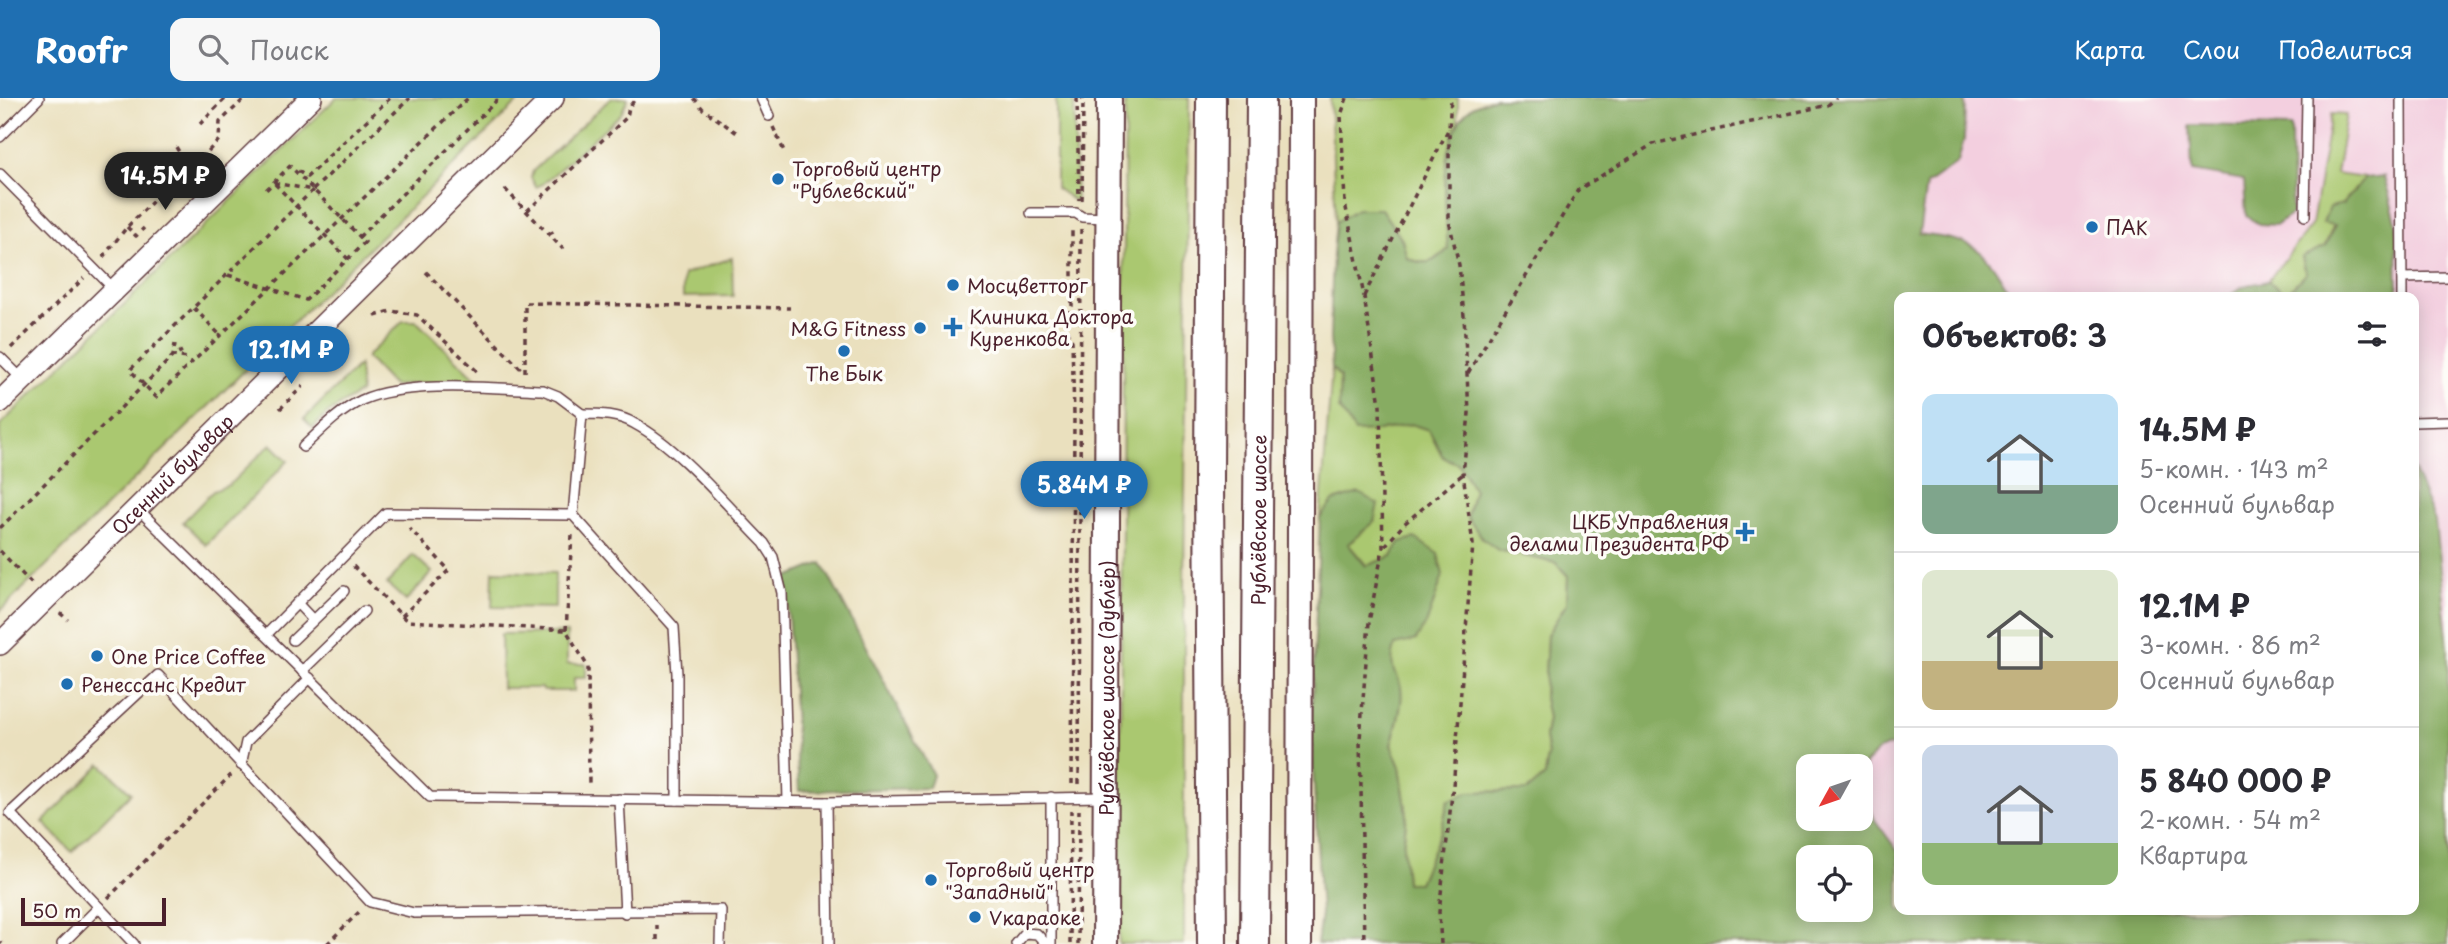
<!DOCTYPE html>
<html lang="ru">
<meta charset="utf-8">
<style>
:root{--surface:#fff;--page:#f7f7f7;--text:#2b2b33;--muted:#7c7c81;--line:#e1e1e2;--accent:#1f6fb2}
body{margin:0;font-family:"Playpen Sans",sans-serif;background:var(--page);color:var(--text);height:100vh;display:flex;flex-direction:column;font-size:26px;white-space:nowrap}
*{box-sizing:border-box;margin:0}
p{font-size:23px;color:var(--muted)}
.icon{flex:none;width:38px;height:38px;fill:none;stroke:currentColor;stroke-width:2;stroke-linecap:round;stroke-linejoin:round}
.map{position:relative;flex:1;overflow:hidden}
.sheet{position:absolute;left:1894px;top:194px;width:525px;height:623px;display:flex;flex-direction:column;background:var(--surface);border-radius:14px;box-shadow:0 4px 18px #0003}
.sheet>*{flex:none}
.needle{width:46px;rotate:230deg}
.tools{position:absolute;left:1796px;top:656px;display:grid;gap:14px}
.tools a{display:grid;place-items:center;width:77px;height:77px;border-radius:14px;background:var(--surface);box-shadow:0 4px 18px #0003;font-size:35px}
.scale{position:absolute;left:21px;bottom:18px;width:145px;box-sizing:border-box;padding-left:7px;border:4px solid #4a1f2b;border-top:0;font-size:19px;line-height:24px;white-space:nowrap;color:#4a1f2b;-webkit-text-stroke:5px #fdfcf7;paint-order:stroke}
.price{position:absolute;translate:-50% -60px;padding:0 16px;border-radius:24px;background:var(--accent);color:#fff;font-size:23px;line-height:46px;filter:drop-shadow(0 2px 4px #0008)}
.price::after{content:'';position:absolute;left:50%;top:42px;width:21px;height:16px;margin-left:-10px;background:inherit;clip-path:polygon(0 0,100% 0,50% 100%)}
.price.current{background:#222;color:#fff}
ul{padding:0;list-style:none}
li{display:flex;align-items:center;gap:21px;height:175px;padding:0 28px}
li+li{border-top:2px solid var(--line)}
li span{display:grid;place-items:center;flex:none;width:196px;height:140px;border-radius:14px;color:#555}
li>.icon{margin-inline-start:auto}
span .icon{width:84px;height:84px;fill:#fffc;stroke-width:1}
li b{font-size:30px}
h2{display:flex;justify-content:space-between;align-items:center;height:84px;padding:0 28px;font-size:30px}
header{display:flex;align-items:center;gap:42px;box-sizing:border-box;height:98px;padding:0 35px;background:var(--accent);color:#fff}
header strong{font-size:33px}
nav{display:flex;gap:38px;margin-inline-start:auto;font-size:24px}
.search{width:490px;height:63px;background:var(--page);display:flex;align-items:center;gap:18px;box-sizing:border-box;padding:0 24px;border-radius:14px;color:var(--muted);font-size:26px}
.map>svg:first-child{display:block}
.built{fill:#f3cfdf;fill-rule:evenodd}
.green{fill:#aac86f;stroke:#7a744d;stroke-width:2}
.forest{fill:#87ac62;stroke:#686646;stroke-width:2;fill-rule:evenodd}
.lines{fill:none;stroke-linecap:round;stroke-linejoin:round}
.service-casing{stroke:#623c41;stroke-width:12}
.tertiary-casing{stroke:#623c41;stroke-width:24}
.secondary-casing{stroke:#623c41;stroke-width:28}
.primary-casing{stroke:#623c41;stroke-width:32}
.path{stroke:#623c41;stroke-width:3.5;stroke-dasharray:5 5;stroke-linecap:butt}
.service{stroke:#fff;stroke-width:9}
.tertiary{stroke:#fff;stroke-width:21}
.secondary{stroke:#fff;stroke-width:24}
.primary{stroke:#fff;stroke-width:28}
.poi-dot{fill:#1f6fb2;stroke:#fdfcf7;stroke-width:2.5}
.labels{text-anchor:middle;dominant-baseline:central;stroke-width:7;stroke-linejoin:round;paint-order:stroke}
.poi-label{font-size:19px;fill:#4a1f2b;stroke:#fdfcf7;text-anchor:start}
.street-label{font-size:19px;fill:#4a1f2b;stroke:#fdfcf7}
</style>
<header>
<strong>Roofr</strong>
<div class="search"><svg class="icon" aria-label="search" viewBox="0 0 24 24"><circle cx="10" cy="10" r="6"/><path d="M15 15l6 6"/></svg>Поиск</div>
<nav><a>Карта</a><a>Слои</a><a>Поделиться</a></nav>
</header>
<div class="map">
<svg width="2448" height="846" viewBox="0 0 2448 846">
<rect width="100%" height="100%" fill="#fdfcf7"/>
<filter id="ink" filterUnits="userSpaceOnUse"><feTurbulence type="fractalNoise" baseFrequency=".0143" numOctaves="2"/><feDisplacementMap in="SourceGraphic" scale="14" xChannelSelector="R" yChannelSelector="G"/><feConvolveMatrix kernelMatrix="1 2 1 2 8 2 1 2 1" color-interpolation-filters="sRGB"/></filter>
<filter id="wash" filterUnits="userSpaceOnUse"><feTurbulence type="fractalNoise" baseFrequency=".00686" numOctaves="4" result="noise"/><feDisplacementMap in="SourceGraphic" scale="28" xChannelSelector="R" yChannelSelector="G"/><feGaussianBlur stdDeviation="1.57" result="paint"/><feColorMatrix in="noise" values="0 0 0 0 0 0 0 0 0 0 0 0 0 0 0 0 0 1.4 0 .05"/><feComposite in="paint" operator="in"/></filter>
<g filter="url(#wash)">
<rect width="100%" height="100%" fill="#eae0be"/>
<path class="built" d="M 1936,0 L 2448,0 L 2448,846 L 1488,846 L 1489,692 ZM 1899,200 L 2413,200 L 2413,812 L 1899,812 ZM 1808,668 L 1860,668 L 1860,721 L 1808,721 ZM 1808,760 L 1860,760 L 1860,812 L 1808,812 Z"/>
<g class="green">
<path d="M 336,0 L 522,0 L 0,513 L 0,327 Z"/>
<path d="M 611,0 L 628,0 L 621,16 L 543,86 L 536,89 L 531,80 L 533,73 Z"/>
<path d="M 1056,0 L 1074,0 L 1076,104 L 1056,90 Z"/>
<path d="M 1125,0 L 1189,0 L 1184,490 L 1184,846 L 1119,846 Z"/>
<path d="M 1330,0 L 1458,0 L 1458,26 L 1449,54 L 1445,89 L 1448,151 C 1434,165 1425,168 1407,160 L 1402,142 L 1381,111 L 1357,111 L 1336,124 Z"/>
<path d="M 2331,16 L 2346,17 L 2336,76 L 2365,80 L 2342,106 L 2325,148 L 2302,159 L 2306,175 L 2286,196 L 2268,183 L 2312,126 Z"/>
<path d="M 732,160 L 733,198 L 683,199 L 683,177 Z"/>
<path d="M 403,223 L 416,223 L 481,285 L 419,285 L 393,288 L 366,259 Z"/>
<path d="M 359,267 L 361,294 L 328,315 L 313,330 L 304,321 Z"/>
<path d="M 1332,270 L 1340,279 L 1339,311 L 1378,333 L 1411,326 L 1429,332 L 1443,359 L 1459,366 L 1474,393 L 1467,419 L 1498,452 L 1556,465 L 1568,478 L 1567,505 L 1547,537 L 1544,600 L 1548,620 L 1545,639 L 1548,657 L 1545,678 L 1527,693 L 1468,694 L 1448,703 L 1441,734 L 1419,785 L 1406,785 L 1403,748 L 1407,717 L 1400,669 L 1391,647 L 1397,627 L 1401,592 L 1390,567 L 1395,546 L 1392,458 L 1367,468 L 1348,446 L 1374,424 L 1320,420 Z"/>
<path d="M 271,346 L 288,363 L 206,447 L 183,424 L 213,393 L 229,387 Z"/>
<path d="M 413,457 L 432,474 L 406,503 L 387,486 Z"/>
<path d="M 493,473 L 555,475 L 555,510 L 492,509 Z"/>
<path d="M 567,535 L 567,566 L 586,566 L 586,580 L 574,580 L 574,593 L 544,593 L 541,590 L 502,590 L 501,536 Z"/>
<path d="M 101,666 L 131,695 L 72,754 L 43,724 Z"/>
</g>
<g class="forest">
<path d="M 1496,0 L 1965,0 L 1964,41 L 1958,64 L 1926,87 L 1919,136 C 1972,143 1983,146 2009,194 L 2007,200 L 1899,200 L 1899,644 L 1879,652 L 1865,666 L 1861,685 L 1875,722 L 1899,755 L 1899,812 L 2413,812 L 2413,371 L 2435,423 L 2448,549 L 2448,846 L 1317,846 L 1321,816 L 1311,632 L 1320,420 L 1333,403 L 1359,395 L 1378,406 L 1374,424 L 1348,446 L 1366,468 L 1392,458 L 1400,444 L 1415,440 L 1438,456 L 1443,477 L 1427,524 L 1416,542 L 1395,547 C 1388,576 1396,566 1401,590 C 1404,605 1395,633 1391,647 L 1400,669 L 1407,717 L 1403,748 L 1406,785 L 1419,785 L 1441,734 L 1448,703 L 1468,694 L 1527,693 L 1545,678 L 1548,657 L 1545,639 L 1548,620 L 1544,600 L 1547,537 L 1567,505 L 1568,478 L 1556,465 L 1498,452 L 1483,441 L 1467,419 L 1474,392 L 1459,366 L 1443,359 L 1429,332 L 1411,326 L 1378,333 L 1355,334 L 1339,310 L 1340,279 L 1332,270 L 1330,240 L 1333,155 L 1336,124 L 1357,111 L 1381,111 L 1402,142 L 1407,160 C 1425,168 1435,165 1448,151 C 1445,112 1437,38 1471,10 C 1477,5 1488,3 1496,0 ZM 1808,668 L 1860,668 L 1860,721 L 1808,721 ZM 1808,760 L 1860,760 L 1860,812 L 1808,812 Z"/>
<path d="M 2190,27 L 2291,29 L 2292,116 L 2276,127 L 2259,126 L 2246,118 L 2244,82 L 2192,73 Z"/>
<path d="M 2384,78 L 2397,127 L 2398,199 L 2227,200 L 2243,188 L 2268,183 L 2286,196 L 2306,175 L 2302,159 L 2325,148 L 2335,127 L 2323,125 L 2329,109 L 2343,106 L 2365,80 Z"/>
<path d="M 822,465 L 933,677 L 929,690 L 799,693 L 786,480 Z"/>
</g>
</g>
<g filter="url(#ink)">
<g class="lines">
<g class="service-casing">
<g id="service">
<path d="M 761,0 L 769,18"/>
<path d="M 2401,0 L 2402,200"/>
<path d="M 0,39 L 39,0"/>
<path d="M 0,76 L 114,191"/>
<path d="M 1031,115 L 1076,115 L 1082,119 L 1106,120"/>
<path d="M 2305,118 L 2307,0"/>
<path d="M 2402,180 L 2448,179"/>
<path d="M 0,259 L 23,282"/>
<path d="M 2413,324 L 2448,323"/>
<path d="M 303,349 C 321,332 339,313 362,302 C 407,282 493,290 543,292 L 558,298 L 582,316"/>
<path d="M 138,411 L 430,699 L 827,704 L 1103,699"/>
<path d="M 573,417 L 582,316 C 601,316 619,316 635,326 C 680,350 727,408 764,445 L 773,459 L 782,495 L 788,703"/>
<path d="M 297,505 L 313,522"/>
<path d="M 266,537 L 386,415 L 573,417 L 674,529 L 677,576 L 677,702"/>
<path d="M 293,542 L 344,493"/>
<path d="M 302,573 L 364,513"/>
<path d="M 241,667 L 246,644 L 310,580"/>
<path d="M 1051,699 L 1051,846"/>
<path d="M 619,701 L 625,815"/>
<path d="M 827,704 L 829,846"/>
<path d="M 62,846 L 99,809"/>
<path d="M 134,846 L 10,715 L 158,577 L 370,804 L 414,815 L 721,812 L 720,846"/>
<path d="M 1016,846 L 1025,835 L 1037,836 L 1046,846"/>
</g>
</g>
<g class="tertiary-casing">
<g id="tertiary">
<path d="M 0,304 L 311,0"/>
<path id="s1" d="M 0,546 L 553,0"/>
</g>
</g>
<g class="secondary-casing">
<g id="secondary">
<path id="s2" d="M 1105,846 L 1109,0"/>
<path d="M 1299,846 L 1301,0"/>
</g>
</g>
<g class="primary-casing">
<g id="primary">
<path d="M 1211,0 L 1209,382 L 1212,846"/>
<path id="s3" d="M 1255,846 L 1261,0"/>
</g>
</g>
<g class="path">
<path d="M 694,0 L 703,11 L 740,37"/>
<path d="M 1077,0 L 1079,102"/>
<path d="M 1347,0 L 1341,17 L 1345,105 L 1364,198 L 1380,307 L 1383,450 L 1369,524 L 1360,641 L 1364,846"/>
<path d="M 200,26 L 226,0"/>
<path d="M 773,29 L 784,53"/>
<path d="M 176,49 L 190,72"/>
<path d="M 298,73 L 307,79 L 390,0"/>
<path d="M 274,85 L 313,92 L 130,272 L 156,299 L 468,0"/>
<path d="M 275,86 L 348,161"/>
<path d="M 505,91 L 563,151"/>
<path d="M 313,92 L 410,0"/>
<path d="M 1082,102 L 1083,0"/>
<path d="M 527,113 L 627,19 L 629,9 L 636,0"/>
<path d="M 127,129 L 136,138 L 144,130"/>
<path d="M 549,136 L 558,132"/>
<path d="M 359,139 L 499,0"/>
<path d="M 103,159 L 127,129 L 175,81 L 190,72 L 219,42 L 220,24 L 245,0"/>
<path d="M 426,174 L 524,274"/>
<path d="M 228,177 L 306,202 L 365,144 L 290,68 L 265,93"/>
<path d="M 1364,198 L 1449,30 L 1451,0"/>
<path d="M 194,210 L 221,238"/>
<path d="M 375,218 L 391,213 L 417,217 L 478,274"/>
<path d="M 175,246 L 173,258 L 188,260"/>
<path d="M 11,250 L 84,180"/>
<path d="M 525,274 L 525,205 L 790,210"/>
<path d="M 1468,275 L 1578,92 L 1653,46 L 1828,7 L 1836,0"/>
<path d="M 280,311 L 303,288"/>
<path d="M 0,430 L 173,258 L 182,253"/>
<path d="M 1385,448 L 1404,426 L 1463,376"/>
<path d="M 0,453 L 33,487"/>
<path d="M 353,468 L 407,523 L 566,532 L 588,569 L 589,688"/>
<path d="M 60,515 L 68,522"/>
<path d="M 402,518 L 449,472 L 409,430"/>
<path d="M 566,532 L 572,437"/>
<path d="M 1072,686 L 1074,317 L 1072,243 L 1067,232 L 1067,219 L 1072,208 L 1072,129"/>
<path d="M 1079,686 L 1081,131"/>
<path d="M 108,800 L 231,677"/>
<path d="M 657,827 L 657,846"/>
<path d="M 0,844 L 2,846"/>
<path d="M 327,846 L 360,813"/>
<path d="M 1070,846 L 1071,712"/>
<path d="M 1078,846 L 1079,712"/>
<path d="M 1441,846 L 1439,814 L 1454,678 L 1473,446 L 1463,376 L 1469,315 L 1464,218 L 1459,167 L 1449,123 L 1449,30"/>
</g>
<use href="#service" class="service"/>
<use href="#tertiary" class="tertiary"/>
<use href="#secondary" class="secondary"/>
<use href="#primary" class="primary"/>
</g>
</g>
<g class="poi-dot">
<circle cx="778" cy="81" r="7"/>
<circle cx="2092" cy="129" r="7"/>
<circle cx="953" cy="187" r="7"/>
<path d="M949.5 218.5h7v7h7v7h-7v7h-7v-7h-7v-7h7z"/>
<circle cx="920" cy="230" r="7"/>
<circle cx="844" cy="253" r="7"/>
<path d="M1741.5 423.5h7v7h7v7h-7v7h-7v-7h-7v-7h7z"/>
<circle cx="97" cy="558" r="7"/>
<circle cx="67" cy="586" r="7"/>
<circle cx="931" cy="782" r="7"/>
<circle cx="975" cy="819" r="7"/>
</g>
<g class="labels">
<g class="poi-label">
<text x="792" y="70">Торговый центр<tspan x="792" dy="22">"Рублевский"</tspan></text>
<text x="2106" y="129">ПАК</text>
<text x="967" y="187">Мосцветторг</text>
<text x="969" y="218">Клиника Доктора<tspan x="969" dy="22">Куренкова</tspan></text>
<text x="906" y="230" text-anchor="end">M&amp;G Fitness</text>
<text x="844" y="275" text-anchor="middle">The Бык</text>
<text x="1729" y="423" text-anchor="end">ЦКБ Управления<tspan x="1729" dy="22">делами Президента РФ</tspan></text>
<text x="111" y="558">One Price Coffee</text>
<text x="81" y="586">Ренессанс Кредит</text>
<text x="945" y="771">Торговый центр<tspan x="945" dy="22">"Западный"</tspan></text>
<text x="989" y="819">Vкараоке</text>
</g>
<g class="street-label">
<text stroke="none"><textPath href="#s1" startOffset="242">Осенний бульвар</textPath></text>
<text stroke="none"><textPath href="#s3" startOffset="424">Рублёвское шоссе</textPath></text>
<text stroke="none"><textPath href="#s2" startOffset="256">Рублёвское шоссе (дублёр)</textPath></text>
</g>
</g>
</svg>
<div class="tools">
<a><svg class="needle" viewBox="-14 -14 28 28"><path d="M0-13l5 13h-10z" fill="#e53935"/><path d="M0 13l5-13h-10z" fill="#7c7c81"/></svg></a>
<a><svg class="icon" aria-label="locate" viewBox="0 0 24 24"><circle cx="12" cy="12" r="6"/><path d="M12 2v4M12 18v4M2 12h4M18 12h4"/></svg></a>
</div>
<div class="scale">50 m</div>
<b class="price current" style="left:165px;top:114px">14.5M ₽</b>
<b class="price" style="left:291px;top:288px">12.1M ₽</b>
<b class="price" style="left:1084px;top:423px">5.84M ₽</b>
<section class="sheet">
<h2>Объектов: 3<svg class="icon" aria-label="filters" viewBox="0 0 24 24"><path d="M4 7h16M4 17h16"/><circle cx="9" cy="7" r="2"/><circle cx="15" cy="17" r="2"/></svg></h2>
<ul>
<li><span style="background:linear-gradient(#bfe0f5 65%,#7fa58c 0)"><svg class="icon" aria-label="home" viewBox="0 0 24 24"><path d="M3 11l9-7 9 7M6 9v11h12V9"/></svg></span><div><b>14.5M ₽</b><p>5-комн. · 143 m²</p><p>Осенний бульвар</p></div></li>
<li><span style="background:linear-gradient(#dfe7d0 65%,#c2b280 0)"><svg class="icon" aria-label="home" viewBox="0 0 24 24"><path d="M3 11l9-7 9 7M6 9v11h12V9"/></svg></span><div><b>12.1M ₽</b><p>3-комн. · 86 m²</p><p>Осенний бульвар</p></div></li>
<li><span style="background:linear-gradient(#c9d6e8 70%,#8fb573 0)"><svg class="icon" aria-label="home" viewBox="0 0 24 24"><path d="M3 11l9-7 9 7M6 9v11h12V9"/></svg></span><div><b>5 840 000 ₽</b><p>2-комн. · 54 m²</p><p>Квартира</p></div></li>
</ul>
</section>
</div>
